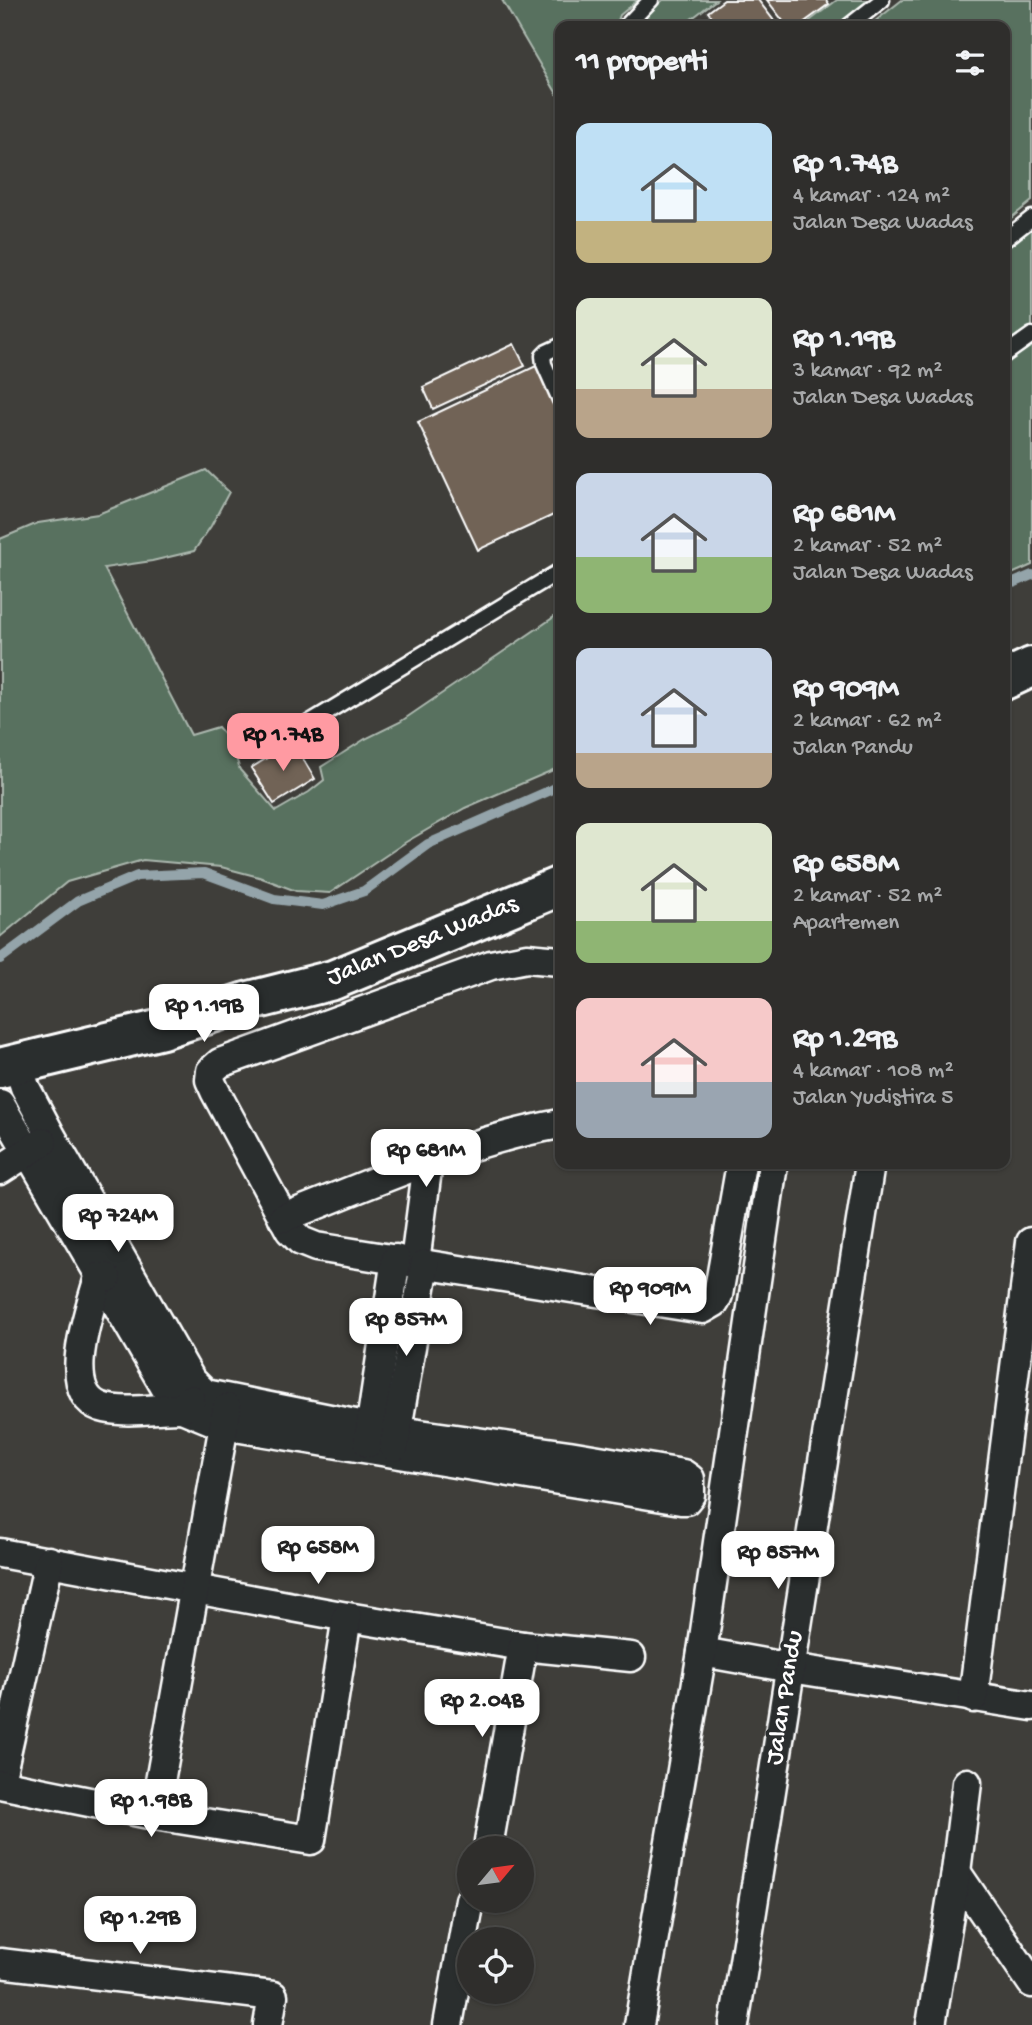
<!DOCTYPE html>
<html lang="id">
<meta charset="utf-8">
<style>
:root{--surface:#2f2e2c;--page:#3b3a38;--text:#f1f3f6;--muted:#a7a8a9;--line:#4a4a48;--accent:#ff9aa2}
body{margin:0;font-family:"Gochi Hand",sans-serif;background:var(--page);color:var(--text);height:100vh;display:flex;flex-direction:column;font-size:26px;white-space:nowrap}
*{box-sizing:border-box;margin:0}
p{font-size:23px;color:var(--muted)}
.icon{flex:none;width:38px;height:38px;fill:none;stroke:currentColor;stroke-width:2;stroke-linecap:round;stroke-linejoin:round}
.map{position:relative;flex:1;overflow:hidden}
.drawer{position:absolute;left:555px;top:21px;width:455px;height:1148px;display:flex;flex-direction:column;background:var(--surface);border-radius:14px;box-shadow:0 2px 5px #0004,0 0 0 2px var(--line)}
.drawer>*{flex:none}
.needle{width:46px;rotate:61deg}
.controls{position:absolute;left:457px;top:1836px;display:grid;gap:14px}
.controls a{display:grid;place-items:center;width:77px;height:77px;border-radius:50%;background:var(--surface);box-shadow:0 2px 5px #0004,0 0 0 2px var(--line);font-size:35px}
.price{position:absolute;translate:-50% -60px;padding:0 16px;border-radius:14px;background:#fff;color:#222;font-size:23px;line-height:46px;filter:drop-shadow(0 2px 4px #0008)}
.price::after{content:'';position:absolute;left:50%;top:42px;width:21px;height:16px;margin-left:-10px;background:inherit;clip-path:polygon(0 0,100% 0,50% 100%)}
.price.on{background:var(--accent);color:#111}
ul{padding:0;list-style:none}
li{display:flex;align-items:center;gap:21px;height:175px;padding:0 21px}
li span{display:grid;place-items:center;flex:none;width:196px;height:140px;border-radius:14px;color:#555}
li>.icon{margin-inline-start:auto}
span .icon{width:84px;height:84px;fill:#fffc;stroke-width:1}
li b{font-size:30px}
h2{display:flex;justify-content:space-between;align-items:center;height:84px;padding:0 21px;font-size:30px}
.map>svg:first-child{display:block}
.green{fill:#58715f;stroke:#acb8af;stroke-width:2}
.lines{fill:none;stroke-linecap:round;stroke-linejoin:round}
.stream{stroke:#94a4aa;stroke-width:10}
.building{fill:#716457;stroke:#fff;stroke-width:2}
.lane-casing{stroke:#fff;stroke-width:19}
.street-casing{stroke:#fff;stroke-width:33}
.secondary-casing{stroke:#fff;stroke-width:44}
.lane{stroke:#2a2d2e;stroke-width:14}
.street{stroke:#2a2d2e;stroke-width:28}
.secondary{stroke:#2a2d2e;stroke-width:38}
.labels{text-anchor:middle;dominant-baseline:central;stroke-width:7;stroke-linejoin:round;paint-order:stroke}
.street-label{font-size:26px;fill:#fff;stroke:#2a2d2e}
</style>
<div class="map">
<svg width="1032" height="2025" viewBox="0 0 1032 2025">
<rect width="100%" height="100%" fill="#3f3e3a"/>
<filter id="ink" filterUnits="userSpaceOnUse"><feTurbulence type="fractalNoise" baseFrequency=".0143" numOctaves="2"/><feDisplacementMap in="SourceGraphic" scale="14" xChannelSelector="R" yChannelSelector="G"/><feConvolveMatrix kernelMatrix="1 2 1 2 8 2 1 2 1" color-interpolation-filters="sRGB"/></filter>
<g filter="url(#ink)">
<g class="green">
<path d="M 502,0 L 638,0 L 620,15 L 616,26 L 560,26 L 560,99 Z"/>
<path d="M 663,0 L 716,0 L 682,26 L 633,26 Z"/>
<path d="M 837,0 L 875,0 L 842,26 L 803,26 Z"/>
<path d="M 902,0 L 1032,0 L 1032,201 L 1005,223 L 1004,26 L 869,26 Z"/>
<path d="M 1032,226 L 1032,328 L 1005,349 L 1005,249 Z"/>
<path d="M 1032,345 L 1032,565 L 1005,577 L 1005,364 Z"/>
<path d="M 206,470 L 229,492 L 211,526 L 194,551 L 152,561 L 104,568 L 191,735 L 218,727 L 231,742 L 240,770 L 276,811 L 309,792 L 324,780 L 321,767 L 365,739 L 400,722 L 560,613 L 560,767 L 465,808 L 406,842 L 330,893 L 296,891 L 259,877 L 221,867 L 143,860 L 67,882 L 0,937 L 0,539 L 38,523 L 98,514 Z"/>
</g>
<g class="lines">
<g class="stream">
<path d="M 1004,587 L 1032,575"/>
<path d="M 0,959 L 78,901 L 137,876 L 204,873 L 274,899 L 323,905 L 364,891 L 428,844 L 560,786"/>
</g>
</g>
<g class="building">
<path d="M 724,0 L 758,0 L 778,26 L 719,26 L 708,12 Z"/>
<path d="M 767,0 L 826,0 L 829,4 L 799,26 L 787,26 Z"/>
<path d="M 701,18 L 707,26 L 690,26 Z"/>
<path d="M 514,344 L 525,366 L 433,409 L 423,387 Z"/>
<path d="M 536,366 L 560,417 L 560,512 L 478,550 L 418,422 Z"/>
<path d="M 293,742 L 315,779 L 274,804 L 251,768 Z"/>
</g>
<g class="lines">
<g class="lane-casing">
<g id="lane">
<path d="M 626,26 L 651,0"/>
<path d="M 849,26 L 882,0"/>
<path d="M 1004,240 L 1032,218"/>
<path d="M 560,346 L 547,352 L 543,356 L 544,364 L 560,400"/>
<path d="M 1004,355 L 1032,335"/>
<path d="M 307,724 L 560,571"/>
</g>
</g>
<g class="street-casing">
<g id="street">
<path d="M 560,961 L 527,958 L 491,965 L 220,1063 L 211,1071 L 210,1080 L 215,1091 L 290,1230 L 301,1241 L 316,1247 L 703,1309 L 715,1302 L 718,1295 L 741,1164"/>
<path d="M 0,1104 L 168,1392 L 182,1408 L 223,1425 L 681,1500 L 686,1500 L 690,1495 L 690,1479 L 683,1474 L 569,1455 L 370,1427 L 205,1394 L 191,1380 L 51,1136 L 25,1087 L 18,1065"/>
<path d="M 0,1170 L 43,1142"/>
<path d="M 283,1218 C 374,1183 464,1141 560,1124"/>
<path d="M 415,1262 L 428,1162"/>
<path d="M 107,1278 L 99,1277 C 91,1307 58,1392 101,1407 C 123,1414 158,1408 182,1408 L 191,1399"/>
<path d="M 368,1443 L 396,1259"/>
<path d="M 394,1447 L 425,1264"/>
<path d="M 0,1553 L 347,1617 L 523,1646 L 631,1657"/>
<path d="M 702,1652 L 791,1668 L 1032,1706"/>
<path d="M 973,1698 L 1031,1242"/>
<path d="M 0,1781 L 49,1561"/>
<path d="M 0,1784 L 154,1815 L 311,1840 L 347,1617"/>
<path d="M 154,1815 L 227,1408"/>
<path d="M 489,1841 L 523,1646"/>
<path d="M 956,1872 L 1032,1983"/>
<path d="M 0,1963 L 273,1996 L 268,2025"/>
<path d="M 448,2025 L 470,1900"/>
<path d="M 639,2025 L 702,1652 L 773,1164"/>
<path d="M 734,2025 L 870,1164"/>
<path d="M 931,2025 L 956,1872 L 967,1783"/>
</g>
</g>
<g class="secondary-casing">
<g id="secondary">
<path d="M 1004,680 L 1032,667"/>
<path d="M 0,1068 L 162,1029 L 246,1002 L 333,980 L 560,886"/>
</g>
</g>
<use href="#lane" class="lane"/>
<use href="#street" class="street"/>
<use href="#secondary" class="secondary"/>
</g>
</g>
<g class="labels">
<g class="street-label">
<text transform="translate(423 942) rotate(-22)">Jalan Desa Wadas</text>
<text transform="translate(786 1698) rotate(-81)">Jalan Pandu</text>
</g>
</g>
</svg>
<div class="controls">
<a><svg class="needle" viewBox="-14 -14 28 28"><path d="M0-13l5 13h-10z" fill="#e53935"/><path d="M0 13l5-13h-10z" fill="#a7a8a9"/></svg></a>
<a><svg class="icon" aria-label="locate" viewBox="0 0 24 24"><circle cx="12" cy="12" r="6"/><path d="M12 2v4M12 18v4M2 12h4M18 12h4"/></svg></a>
</div>
<b class="price on" style="left:283px;top:773px">Rp 1.74B</b>
<b class="price" style="left:204px;top:1044px">Rp 1.19B</b>
<b class="price" style="left:426px;top:1189px">Rp 681M</b>
<b class="price" style="left:118px;top:1254px">Rp 724M</b>
<b class="price" style="left:650px;top:1327px">Rp 909M</b>
<b class="price" style="left:406px;top:1358px">Rp 857M</b>
<b class="price" style="left:318px;top:1586px">Rp 658M</b>
<b class="price" style="left:778px;top:1591px">Rp 857M</b>
<b class="price" style="left:482px;top:1739px">Rp 2.04B</b>
<b class="price" style="left:151px;top:1839px">Rp 1.98B</b>
<b class="price" style="left:140px;top:1956px">Rp 1.29B</b>
<section class="drawer">
<h2>11 properti<svg class="icon" aria-label="filters" viewBox="0 0 24 24"><path d="M4 7h16M4 17h16"/><circle cx="9" cy="7" r="2"/><circle cx="15" cy="17" r="2"/></svg></h2>
<ul>
<li><span style="background:linear-gradient(#bfe0f5 70%,#c2b280 0)"><svg class="icon" aria-label="home" viewBox="0 0 24 24"><path d="M3 11l9-7 9 7M6 9v11h12V9"/></svg></span><div><b>Rp 1.74B</b><p>4 kamar · 124 m²</p><p>Jalan Desa Wadas</p></div></li>
<li><span style="background:linear-gradient(#dfe7d0 65%,#b9a48a 0)"><svg class="icon" aria-label="home" viewBox="0 0 24 24"><path d="M3 11l9-7 9 7M6 9v11h12V9"/></svg></span><div><b>Rp 1.19B</b><p>3 kamar · 92 m²</p><p>Jalan Desa Wadas</p></div></li>
<li><span style="background:linear-gradient(#c9d6e8 60%,#8fb573 0)"><svg class="icon" aria-label="home" viewBox="0 0 24 24"><path d="M3 11l9-7 9 7M6 9v11h12V9"/></svg></span><div><b>Rp 681M</b><p>2 kamar · 52 m²</p><p>Jalan Desa Wadas</p></div></li>
<li><span style="background:linear-gradient(#c9d6e8 75%,#b9a48a 0)"><svg class="icon" aria-label="home" viewBox="0 0 24 24"><path d="M3 11l9-7 9 7M6 9v11h12V9"/></svg></span><div><b>Rp 909M</b><p>2 kamar · 62 m²</p><p>Jalan Pandu</p></div></li>
<li><span style="background:linear-gradient(#dfe7d0 70%,#8fb573 0)"><svg class="icon" aria-label="home" viewBox="0 0 24 24"><path d="M3 11l9-7 9 7M6 9v11h12V9"/></svg></span><div><b>Rp 658M</b><p>2 kamar · 52 m²</p><p>Apartemen</p></div></li>
<li><span style="background:linear-gradient(#f6c9c9 60%,#9aa5b1 0)"><svg class="icon" aria-label="home" viewBox="0 0 24 24"><path d="M3 11l9-7 9 7M6 9v11h12V9"/></svg></span><div><b>Rp 1.29B</b><p>4 kamar · 108 m²</p><p>Jalan Yudistira 5</p></div></li>
</ul>
</section>
</div>
